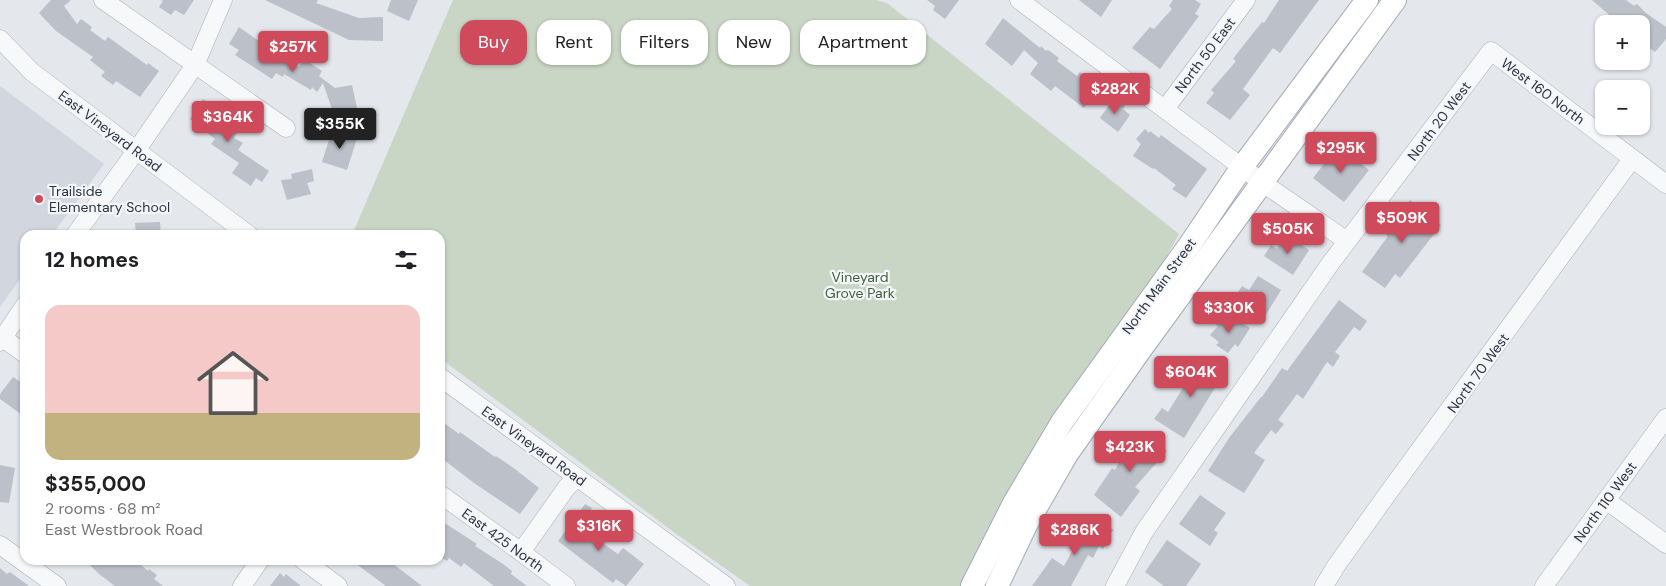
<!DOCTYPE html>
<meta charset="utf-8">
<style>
:root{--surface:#fff;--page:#f2f2f2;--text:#202124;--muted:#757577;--line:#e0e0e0;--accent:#cf4b5c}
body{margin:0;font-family:"DM Sans",sans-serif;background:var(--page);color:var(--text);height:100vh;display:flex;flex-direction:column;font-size:19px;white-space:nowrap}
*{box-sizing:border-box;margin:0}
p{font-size:16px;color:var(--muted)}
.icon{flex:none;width:28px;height:28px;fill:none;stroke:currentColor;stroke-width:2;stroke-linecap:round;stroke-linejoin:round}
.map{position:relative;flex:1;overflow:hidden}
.side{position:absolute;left:20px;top:230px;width:425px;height:335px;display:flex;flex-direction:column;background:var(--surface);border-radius:15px;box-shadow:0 1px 4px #0004}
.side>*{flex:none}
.hud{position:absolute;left:460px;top:20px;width:475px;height:45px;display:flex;gap:10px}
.controls{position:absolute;left:1595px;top:15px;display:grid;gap:10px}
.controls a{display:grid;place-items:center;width:55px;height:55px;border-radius:10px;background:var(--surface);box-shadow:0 1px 4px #0004;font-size:25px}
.price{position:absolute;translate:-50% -42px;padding:0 11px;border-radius:5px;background:var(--accent);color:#fff;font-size:16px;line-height:32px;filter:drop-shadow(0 1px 2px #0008)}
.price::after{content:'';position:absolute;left:50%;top:30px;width:15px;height:11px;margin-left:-8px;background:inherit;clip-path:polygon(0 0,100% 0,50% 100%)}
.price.on{background:#222;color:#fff}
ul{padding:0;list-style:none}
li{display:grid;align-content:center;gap:10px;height:265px;padding:0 25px}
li+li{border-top:1px solid var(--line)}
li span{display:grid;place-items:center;height:155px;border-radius:15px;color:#555}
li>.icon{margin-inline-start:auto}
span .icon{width:90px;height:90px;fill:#fffc;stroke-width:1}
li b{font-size:21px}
h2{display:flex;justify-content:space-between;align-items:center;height:60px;padding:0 25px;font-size:21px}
.pill{padding:0 18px;border-radius:15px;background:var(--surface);box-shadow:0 1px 4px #0004;font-size:18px;line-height:45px}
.pill.on{background:var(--accent);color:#fff}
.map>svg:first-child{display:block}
.built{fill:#d2d6de}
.green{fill:#c9d6c5}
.building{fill:#bbc0c9}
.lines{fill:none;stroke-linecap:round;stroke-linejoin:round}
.minor-casing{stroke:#a9aeb6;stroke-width:19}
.major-casing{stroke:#a3abb8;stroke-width:24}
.minor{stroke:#f7f8fa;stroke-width:18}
.major{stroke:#fff;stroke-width:22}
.poi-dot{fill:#cf4b5c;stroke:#f4f6f9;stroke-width:2}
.labels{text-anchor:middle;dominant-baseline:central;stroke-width:4.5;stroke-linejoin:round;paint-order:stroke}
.street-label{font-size:14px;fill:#2b3444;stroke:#f4f6f9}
.poi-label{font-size:14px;fill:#2b3444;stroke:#f4f6f9;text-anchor:start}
.park-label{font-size:14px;fill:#3f6039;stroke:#f4f6f9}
</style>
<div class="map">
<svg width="1666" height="586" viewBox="0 0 1666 586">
<rect width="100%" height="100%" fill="#e4e7ec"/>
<path class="built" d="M 0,86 L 104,164 L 52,235 L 25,235 L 25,272 L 0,307 Z"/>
<path class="green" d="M 453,0 L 876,0 L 887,3 L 1179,234 L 1145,295 L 962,586 L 750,586 L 675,533 L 440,358 L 440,235 L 352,235 Z"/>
<g class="building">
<path d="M 51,0 L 71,0 L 64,6 L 77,24 L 81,19 L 92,27 L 90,30 L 105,41 L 108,37 L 147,65 L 148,63 L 159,71 L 140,97 L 116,81 L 113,85 L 101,76 L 105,72 L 90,60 L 93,57 L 56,31 L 39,13 Z"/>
<path d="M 161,0 L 194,0 L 184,15 L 175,10 L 171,15 L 159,7 L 163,1 Z"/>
<path d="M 265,0 L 318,0 L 316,3 L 359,18 L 383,17 L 383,41 L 349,40 Z"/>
<path d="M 391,0 L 418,0 L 409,21 L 387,11 Z"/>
<path d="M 927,0 L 959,0 L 945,19 L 933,10 L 935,6 Z"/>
<path d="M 1079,0 L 1112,0 L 1101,17 Z"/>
<path d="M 1173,0 L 1195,0 L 1201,4 L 1195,14 L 1199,16 L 1160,69 L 1132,48 L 1150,27 L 1154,29 L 1172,9 L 1169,6 Z"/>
<path d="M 1279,0 L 1319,0 L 1280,53 L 1273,48 L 1243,89 L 1250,95 L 1230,120 L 1206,103 L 1214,93 L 1211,90 L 1232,66 L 1236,61 L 1233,59 L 1239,51 L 1262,22 L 1264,23 Z"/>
<path d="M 1592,0 L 1626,0 L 1634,6 L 1637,4 L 1646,13 L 1666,27 L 1666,39 L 1655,52 L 1641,42 L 1641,24 L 1610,24 L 1614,19 Z"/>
<path d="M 1003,18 L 1040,48 L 1041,46 L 1046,51 L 1048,50 L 1059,58 L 1057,61 L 1077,76 L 1080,72 L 1091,81 L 1088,84 L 1092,86 L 1090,89 L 1095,92 L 1084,108 L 1055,86 L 1051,91 L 1030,74 L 1038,63 L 1024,50 L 1012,66 L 985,44 Z"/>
<path d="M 239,27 L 259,41 L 258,44 L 299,67 L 304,59 L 322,71 L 319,76 L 335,88 L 352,85 L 357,108 L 349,109 L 351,117 L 336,121 L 323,83 L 317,92 L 312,87 L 311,90 L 284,74 L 283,77 L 276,73 L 272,79 L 235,55 L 239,50 L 229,44 Z"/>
<path d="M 1114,98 L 1125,106 L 1123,109 L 1130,115 L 1118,132 L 1100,118 Z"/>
<path d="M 203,99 L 221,112 L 216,119 L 238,131 L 234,138 L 243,143 L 238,150 L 269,171 L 262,182 L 256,178 L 251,186 L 232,173 L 239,163 L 211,144 L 215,139 L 190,119 Z"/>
<path d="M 1145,129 L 1149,133 L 1150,131 L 1159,138 L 1161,135 L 1207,169 L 1186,198 L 1172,189 L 1176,185 L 1154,168 L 1153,169 L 1133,156 L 1141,144 L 1136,139 Z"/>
<path d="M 332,130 L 357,138 L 347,170 L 322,162 Z"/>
<path d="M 1338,146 L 1369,170 L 1344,202 L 1313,178 Z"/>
<path d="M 312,169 L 314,181 L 307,183 L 311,194 L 287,200 L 281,180 L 292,179 L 291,174 Z"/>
<path d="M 1410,200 L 1441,225 L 1400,278 L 1395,274 L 1385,288 L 1362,272 L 1388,236 L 1384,233 Z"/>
<path d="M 160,222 L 161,235 L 136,235 L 135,223 Z"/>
<path d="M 1286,235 L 1309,250 L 1293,275 L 1264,256 L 1271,245 L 1277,249 Z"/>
<path d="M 1258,276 L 1281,290 L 1265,316 L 1235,297 L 1242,286 L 1249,290 Z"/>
<path d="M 1339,300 L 1367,321 L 1360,331 L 1354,327 L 1335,352 L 1340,356 L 1333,367 L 1327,362 L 1303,399 L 1297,394 L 1278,420 L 1284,424 L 1276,434 L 1271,430 L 1254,453 L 1265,460 L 1244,493 L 1208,471 L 1229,438 L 1261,397 L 1262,397 L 1282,368 L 1287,371 Z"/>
<path d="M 1221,316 L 1230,323 L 1233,318 L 1250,328 L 1238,347 L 1235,344 L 1228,353 L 1216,345 L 1219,342 L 1210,335 L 1218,326 L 1215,324 Z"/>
<path d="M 1202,358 L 1224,373 L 1184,438 L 1154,419 L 1162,408 L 1168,412 L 1186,383 L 1179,379 L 1186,368 L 1192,372 Z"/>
<path d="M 13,377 L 25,385 L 25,417 L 0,399 L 0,394 Z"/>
<path d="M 440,420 L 459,434 L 460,432 L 495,457 L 496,456 L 515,469 L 539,488 L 520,514 L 474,483 L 440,457 Z"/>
<path d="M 1140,432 L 1144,432 L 1167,451 L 1135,487 L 1140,491 L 1121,517 L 1094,495 L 1112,468 L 1115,470 L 1126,448 Z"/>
<path d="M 0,465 L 15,468 L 9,503 L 0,502 Z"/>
<path d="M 1200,495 L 1226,513 L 1214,530 L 1218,533 L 1210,546 L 1179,524 Z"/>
<path d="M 585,504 L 592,508 L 580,527 L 618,554 L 623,548 L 644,564 L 626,586 L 616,579 L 613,583 L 558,541 Z"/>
<path d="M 440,520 L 477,544 L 475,546 L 503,564 L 512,571 L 511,574 L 527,586 L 494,586 L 464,563 L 461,567 L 449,558 L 447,561 L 440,557 Z"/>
<path d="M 1084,521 L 1096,530 L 1101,523 L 1114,530 L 1107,536 L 1110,538 L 1103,549 L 1099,546 L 1093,558 L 1088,555 L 1071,586 L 1032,586 L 1052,558 L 1064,566 L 1075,546 L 1069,542 Z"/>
<path d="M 1167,540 L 1201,564 L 1186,586 L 1164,586 L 1145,572 Z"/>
<path d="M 85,560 L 135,560 L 148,571 L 149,569 L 157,575 L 154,579 L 163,586 L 115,586 L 99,574 Z"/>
<path d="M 351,560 L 388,560 L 422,586 L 386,586 Z"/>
<path d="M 0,568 L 7,574 L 10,572 L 29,586 L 0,586 Z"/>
<path d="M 280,573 L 284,577 L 286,574 L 301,586 L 270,586 Z"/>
</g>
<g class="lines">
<g class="minor-casing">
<g id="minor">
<path d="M 103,0 L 286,128"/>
<path d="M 1019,0 L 1263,183 L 1347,241"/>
<path d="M 0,39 L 32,72 L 249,235"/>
<path d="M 1165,109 L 1246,0"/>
<path d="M 75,235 L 136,151 L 195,65 L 223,0"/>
<path d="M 3,338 L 25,354"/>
<path d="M 0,342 L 25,305"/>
<path d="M 440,377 L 726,586"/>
<path d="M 440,494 L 521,552 L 566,586"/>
<path d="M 1606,500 L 1666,544"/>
<path d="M 0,545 L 57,586"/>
<path d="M 521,552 L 567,487 L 577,478"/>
<path d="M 303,560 L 338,586"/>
<path d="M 242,586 L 260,560"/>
<path d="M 1115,586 L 1144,532 L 1330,264 L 1491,51 L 1666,184"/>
<path d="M 1324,586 L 1336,566 L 1386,496 L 1632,159"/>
<path d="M 1544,586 L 1666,418"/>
</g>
</g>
<g class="major-casing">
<g id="major">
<path d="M 972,586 L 1014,503 L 1062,422 L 1191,243 L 1242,167 L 1367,0"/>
<path d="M 997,586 L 1026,525 L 1067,454 L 1141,349 L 1395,0"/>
</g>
</g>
<use href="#minor" class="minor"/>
<use href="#major" class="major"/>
</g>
<circle class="poi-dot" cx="39" cy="199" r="5"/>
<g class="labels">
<g class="street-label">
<text transform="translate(1205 55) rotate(-53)">North 50 East</text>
<text transform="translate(1543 91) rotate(37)">West 160 North</text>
<text transform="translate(1439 121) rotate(-53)">North 20 West</text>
<text transform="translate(110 131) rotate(37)">East Vineyard Road</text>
<text transform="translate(1159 286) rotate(-54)">North Main Street</text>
<text transform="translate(1478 373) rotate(-54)">North 70 West</text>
<text transform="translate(534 446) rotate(36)">East Vineyard Road</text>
<text transform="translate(1605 502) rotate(-54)">North 110 West</text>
<text transform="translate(503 540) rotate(36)">East 425 North</text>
</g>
<g class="poi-label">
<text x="49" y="191">Trailside<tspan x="49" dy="16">Elementary School</tspan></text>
</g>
<g class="park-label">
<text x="860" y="277">Vineyard<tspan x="860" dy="16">Grove Park</tspan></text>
</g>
</g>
</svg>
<div class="controls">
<a>+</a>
<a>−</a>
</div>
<b class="price" style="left:293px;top:73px">$257K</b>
<b class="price" style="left:1115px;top:115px">$282K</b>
<b class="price" style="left:228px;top:143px">$364K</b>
<b class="price on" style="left:340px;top:150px">$355K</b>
<b class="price" style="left:1341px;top:174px">$295K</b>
<b class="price" style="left:1402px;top:244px">$509K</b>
<b class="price" style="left:1288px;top:255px">$505K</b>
<b class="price" style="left:1229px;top:334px">$330K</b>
<b class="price" style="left:1191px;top:398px">$604K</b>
<b class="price" style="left:1130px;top:473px">$423K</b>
<b class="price" style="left:599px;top:552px">$316K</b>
<b class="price" style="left:1075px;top:556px">$286K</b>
<div class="hud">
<a class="pill on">Buy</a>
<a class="pill">Rent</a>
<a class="pill">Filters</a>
<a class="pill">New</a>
<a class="pill">Apartment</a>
</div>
<section class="side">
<h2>12 homes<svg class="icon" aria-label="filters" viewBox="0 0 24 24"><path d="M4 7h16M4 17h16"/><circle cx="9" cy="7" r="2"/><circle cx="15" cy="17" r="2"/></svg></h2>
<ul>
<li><span style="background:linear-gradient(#f6c9c9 70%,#c2b280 0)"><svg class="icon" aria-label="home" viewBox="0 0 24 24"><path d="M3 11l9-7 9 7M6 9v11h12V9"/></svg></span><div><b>$355,000</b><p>2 rooms · 68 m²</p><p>East Westbrook Road</p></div></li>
</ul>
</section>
</div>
